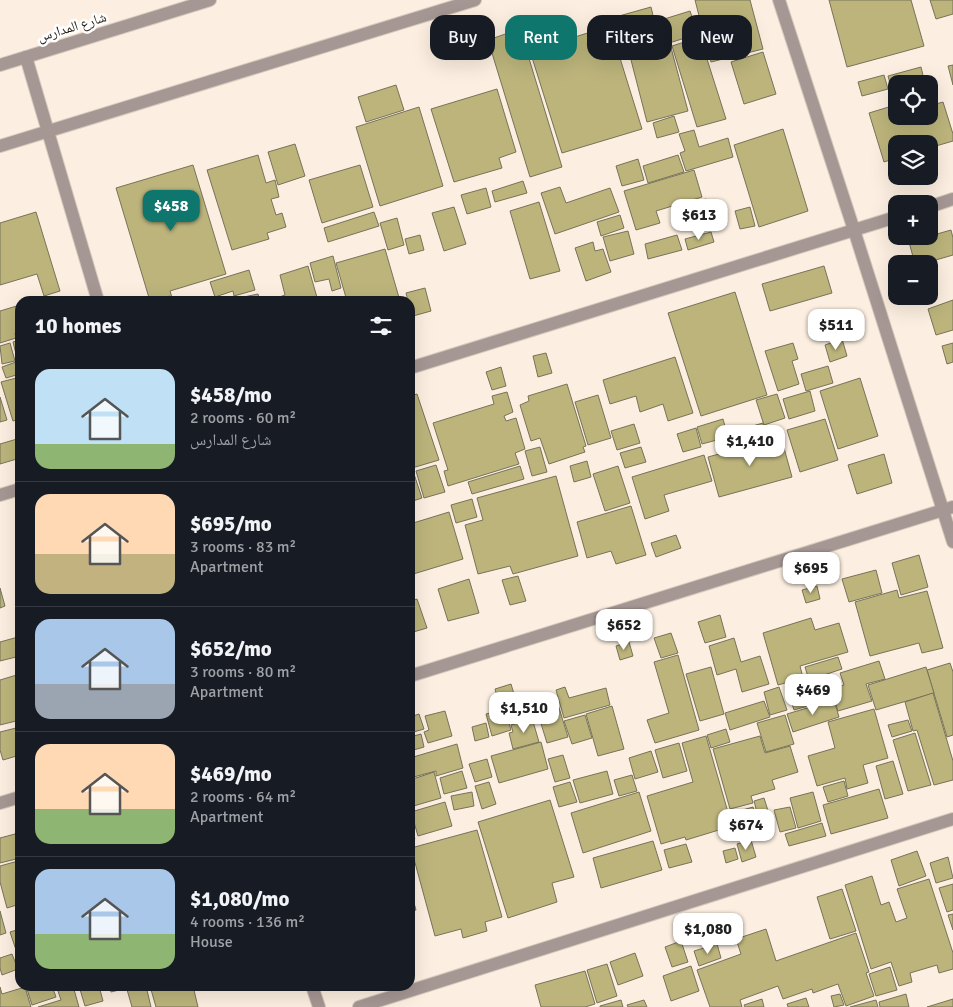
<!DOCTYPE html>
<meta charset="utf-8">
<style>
:root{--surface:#171b24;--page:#242831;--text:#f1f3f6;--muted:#9ea1a6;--line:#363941;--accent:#0f766e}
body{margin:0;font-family:Signika,"Noto Naskh Arabic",sans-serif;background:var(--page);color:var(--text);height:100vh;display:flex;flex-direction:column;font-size:19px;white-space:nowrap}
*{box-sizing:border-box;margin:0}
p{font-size:16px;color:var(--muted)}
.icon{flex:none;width:28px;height:28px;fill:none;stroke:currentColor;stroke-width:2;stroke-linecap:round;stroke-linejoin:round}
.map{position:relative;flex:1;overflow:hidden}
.panel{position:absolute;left:15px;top:296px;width:400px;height:695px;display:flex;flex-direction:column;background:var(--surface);border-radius:15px;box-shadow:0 5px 20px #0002}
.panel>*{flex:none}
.hud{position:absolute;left:430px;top:15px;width:448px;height:45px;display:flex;gap:10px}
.buttons{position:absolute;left:888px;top:75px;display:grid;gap:10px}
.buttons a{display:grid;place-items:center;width:50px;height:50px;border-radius:10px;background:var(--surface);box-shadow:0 5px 20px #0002;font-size:25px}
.price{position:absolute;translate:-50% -42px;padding:0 11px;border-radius:10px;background:#fff;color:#222;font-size:16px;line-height:32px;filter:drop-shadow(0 1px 2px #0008)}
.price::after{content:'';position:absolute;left:50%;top:30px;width:15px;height:11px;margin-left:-8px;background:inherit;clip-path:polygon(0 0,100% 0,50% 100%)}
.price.on{background:var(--accent);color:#fff}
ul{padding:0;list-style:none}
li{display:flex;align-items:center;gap:15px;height:125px;padding:0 20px}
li+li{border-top:1px solid var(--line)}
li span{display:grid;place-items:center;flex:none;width:140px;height:100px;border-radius:15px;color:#555}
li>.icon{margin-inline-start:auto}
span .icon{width:60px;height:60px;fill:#fffc;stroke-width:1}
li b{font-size:21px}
h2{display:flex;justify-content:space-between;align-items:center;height:60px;padding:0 20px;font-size:21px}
.pill{padding:0 18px;border-radius:15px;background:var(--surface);box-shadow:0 5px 20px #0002;font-size:18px;line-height:45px}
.pill.on{background:var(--accent);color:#fff}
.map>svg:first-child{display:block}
.building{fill:#bcb47b;stroke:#777359}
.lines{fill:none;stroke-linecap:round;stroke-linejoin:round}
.minor-casing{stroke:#d5c9bc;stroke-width:14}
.minor{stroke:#a59793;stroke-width:12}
.labels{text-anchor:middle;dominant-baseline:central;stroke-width:5;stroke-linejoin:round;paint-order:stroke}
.street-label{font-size:14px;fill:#251d15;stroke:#fefefe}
</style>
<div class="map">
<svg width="953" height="1007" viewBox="0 0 953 1007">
<rect width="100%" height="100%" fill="#fcefe1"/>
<g class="building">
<path d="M 695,0 L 750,0 L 763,49 L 711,62 Z"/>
<path d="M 829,0 L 911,0 L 924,46 L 847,67 Z"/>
<path d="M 930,0 L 953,0 L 953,14 L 936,19 Z"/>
<path d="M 651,7 L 655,24 L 624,33 L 619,16 Z"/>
<path d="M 690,11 L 698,34 L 669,43 L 661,20 Z"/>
<path d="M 610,26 L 642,129 L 562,153 L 530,51 Z"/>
<path d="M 520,29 L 562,167 L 530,177 L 488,40 Z"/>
<path d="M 700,37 L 726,119 L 697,127 L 672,46 Z"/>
<path d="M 670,44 L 688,111 L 647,122 L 630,56 Z"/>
<path d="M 763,52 L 776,94 L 744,104 L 731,62 Z"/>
<path d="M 953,65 L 953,85 L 948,66 Z"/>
<path d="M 921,67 L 925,84 L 896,84 L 896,94 L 893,94 L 888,76 Z"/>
<path d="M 884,75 L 888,89 L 862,96 L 858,82 Z"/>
<path d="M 396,85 L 404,110 L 366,122 L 358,97 Z"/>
<path d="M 497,89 L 516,152 L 499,158 L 502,168 L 454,182 L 431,109 Z"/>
<path d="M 943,102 L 953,134 L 953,141 L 929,148 L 929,144 L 896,144 L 896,158 L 884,162 L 869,113 L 892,106 L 895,116 L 929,116 L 929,106 Z"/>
<path d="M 419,107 L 443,186 L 380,206 L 356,127 Z"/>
<path d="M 674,116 L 679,132 L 657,138 L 653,123 Z"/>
<path d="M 783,129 L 808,211 L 759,227 L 734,145 Z"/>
<path d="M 694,130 L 699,147 L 728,138 L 733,157 L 686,171 L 680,153 L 685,151 L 679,134 Z"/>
<path d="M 295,144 L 305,176 L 278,185 L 268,152 Z"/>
<path d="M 258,155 L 266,183 L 275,180 L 279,197 L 271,199 L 276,215 L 282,213 L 286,227 L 267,233 L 269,239 L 232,250 L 207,170 Z"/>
<path d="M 678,155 L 684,172 L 648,183 L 643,166 Z"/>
<path d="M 638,159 L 644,180 L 622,186 L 616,166 Z"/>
<path d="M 193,165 L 226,274 L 170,291 L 173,301 L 150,301 L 116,188 Z"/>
<path d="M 360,165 L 373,207 L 322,223 L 309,180 Z"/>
<path d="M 694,170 L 702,197 L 656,211 L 660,223 L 636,230 L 624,191 Z"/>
<path d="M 523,181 L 527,193 L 495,202 L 492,191 Z"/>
<path d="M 560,187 L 566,203 L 610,188 L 619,212 L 555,234 L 541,193 Z"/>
<path d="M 486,188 L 491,207 L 467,214 L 461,195 Z"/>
<path d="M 706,199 L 712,222 L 682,230 L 675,207 Z"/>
<path d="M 539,202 L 560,271 L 530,279 L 510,211 Z"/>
<path d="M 454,207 L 466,244 L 444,251 L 432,213 Z"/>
<path d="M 750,207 L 755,226 L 740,229 L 735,211 Z"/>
<path d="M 36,212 L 60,291 L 44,296 L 37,274 L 0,285 L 0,223 Z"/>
<path d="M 374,212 L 379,226 L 328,242 L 324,228 Z"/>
<path d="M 620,215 L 624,228 L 601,236 L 597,222 Z"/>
<path d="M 397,218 L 404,245 L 388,250 L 380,223 Z"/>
<path d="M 951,230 L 953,238 L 953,255 L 922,264 L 915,264 L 909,242 Z"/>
<path d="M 628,231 L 634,254 L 610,261 L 603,237 Z"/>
<path d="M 711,232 L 714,242 L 688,250 L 685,239 Z"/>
<path d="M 420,235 L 424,250 L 409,254 L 405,239 Z"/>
<path d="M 677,235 L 682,250 L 648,259 L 645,244 Z"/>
<path d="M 593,242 L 595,251 L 603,249 L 611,272 L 586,281 L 575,248 Z"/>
<path d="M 385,249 L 400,301 L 365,301 L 365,300 L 347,301 L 336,263 Z"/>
<path d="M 333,256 L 341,288 L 332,291 L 329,279 L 315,282 L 310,263 Z"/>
<path d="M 308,266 L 318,301 L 268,301 L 285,295 L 280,275 Z"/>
<path d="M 824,266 L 832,293 L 770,311 L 762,284 Z"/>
<path d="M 249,270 L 255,290 L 234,296 L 233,291 L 215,297 L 210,282 Z"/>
<path d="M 425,288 L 431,311 L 413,316 L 410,301 L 408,301 L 406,293 Z"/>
<path d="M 735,292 L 767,395 L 701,416 L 668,313 Z"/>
<path d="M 258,294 L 260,301 L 239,301 L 239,298 Z"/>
<path d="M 170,296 L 172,301 L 153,301 Z"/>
<path d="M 344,298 L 345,301 L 330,301 Z"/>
<path d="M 953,300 L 953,330 L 936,335 L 928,309 Z"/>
<path d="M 20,305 L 20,332 L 15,333 L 16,338 L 0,343 L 0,311 Z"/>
<path d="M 20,334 L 20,353 L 16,354 L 13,342 L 19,340 L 18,335 Z"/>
<path d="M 842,339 L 847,356 L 830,362 L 825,345 Z"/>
<path d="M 10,343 L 15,361 L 2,364 L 0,346 Z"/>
<path d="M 793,343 L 798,359 L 792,361 L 799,384 L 778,391 L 765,351 Z"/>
<path d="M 953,343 L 953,362 L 947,364 L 942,346 Z"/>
<path d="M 546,353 L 552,373 L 538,377 L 533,356 Z"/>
<path d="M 675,357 L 693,413 L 668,421 L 663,404 L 640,412 L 636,396 L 610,404 L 603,380 Z"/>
<path d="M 16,362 L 20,374 L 6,378 L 2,367 Z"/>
<path d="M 828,366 L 833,383 L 806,391 L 801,374 Z"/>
<path d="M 501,367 L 506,386 L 492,390 L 486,372 Z"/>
<path d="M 20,377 L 20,419 L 13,421 L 1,382 Z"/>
<path d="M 860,378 L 878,436 L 838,449 L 820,391 Z"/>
<path d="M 567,384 L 586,446 L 583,447 L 585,452 L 549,464 L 540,438 L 531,441 L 520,405 L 529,401 L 528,396 Z"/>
<path d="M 810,391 L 815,411 L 789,419 L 783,399 Z"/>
<path d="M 507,392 L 513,412 L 504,416 L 506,421 L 516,418 L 525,449 L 515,453 L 519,464 L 448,486 L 444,471 L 448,470 L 433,423 L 494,404 L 492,396 Z"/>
<path d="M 417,394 L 439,460 L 412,468 L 422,498 L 410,502 L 410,396 Z"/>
<path d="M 777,394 L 785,418 L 764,425 L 756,400 Z"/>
<path d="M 598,395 L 611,438 L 588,445 L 575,402 Z"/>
<path d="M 0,397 L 7,420 L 0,422 Z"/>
<path d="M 723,419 L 728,437 L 702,444 L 697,427 Z"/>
<path d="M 825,419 L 838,460 L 800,472 L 787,430 Z"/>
<path d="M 763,423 L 766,436 L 739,444 L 735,431 Z"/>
<path d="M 634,424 L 640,443 L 617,450 L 611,431 Z"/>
<path d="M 696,428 L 701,447 L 683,452 L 677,434 Z"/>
<path d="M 781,437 L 792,477 L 719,497 L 708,457 Z"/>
<path d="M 17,439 L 20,458 L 0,464 L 0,444 Z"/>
<path d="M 540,447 L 547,472 L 532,476 L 525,451 Z"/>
<path d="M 641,447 L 646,462 L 625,468 L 620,453 Z"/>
<path d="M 884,454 L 892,483 L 857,494 L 848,465 Z"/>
<path d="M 704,455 L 712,481 L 664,495 L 669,511 L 645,519 L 632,477 Z"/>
<path d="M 587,461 L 591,477 L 574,482 L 570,466 Z"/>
<path d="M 436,465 L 445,492 L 424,498 L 416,471 Z"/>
<path d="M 520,466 L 524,479 L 472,494 L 468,482 Z"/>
<path d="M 618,466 L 630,503 L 605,511 L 593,474 Z"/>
<path d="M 556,476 L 578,556 L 513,574 L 510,566 L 478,574 L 465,525 L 483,520 L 477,498 Z"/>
<path d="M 472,499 L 477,517 L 456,523 L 451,505 Z"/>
<path d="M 631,506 L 646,555 L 616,564 L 611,551 L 587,558 L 577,522 Z"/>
<path d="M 449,512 L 463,559 L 410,575 L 413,586 L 410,587 L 410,524 Z"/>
<path d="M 676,535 L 681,548 L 656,557 L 651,543 Z"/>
<path d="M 919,555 L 928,587 L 901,595 L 892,563 Z"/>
<path d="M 876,570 L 882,593 L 849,602 L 842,579 Z"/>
<path d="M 518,576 L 526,601 L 510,605 L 502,580 Z"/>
<path d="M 469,579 L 479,613 L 448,621 L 438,589 Z"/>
<path d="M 817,586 L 820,599 L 806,603 L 802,590 Z"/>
<path d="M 0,588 L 5,606 L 0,608 Z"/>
<path d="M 897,590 L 899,598 L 927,591 L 943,648 L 922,653 L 919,643 L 870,656 L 855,602 Z"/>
<path d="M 417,599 L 427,628 L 410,633 L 410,601 Z"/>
<path d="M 720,615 L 726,637 L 705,643 L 698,622 Z"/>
<path d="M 811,618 L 815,630 L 839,623 L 848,652 L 800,666 L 803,678 L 778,685 L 763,633 Z"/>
<path d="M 671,633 L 678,653 L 661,658 L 654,638 Z"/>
<path d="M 18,637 L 20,656 L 0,661 L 0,642 Z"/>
<path d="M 734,638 L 741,662 L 760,656 L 769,684 L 742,692 L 736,669 L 717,675 L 709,646 Z"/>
<path d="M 629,642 L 633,656 L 620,660 L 616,646 Z"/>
<path d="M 678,655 L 699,730 L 655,743 L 647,720 L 669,713 L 654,662 Z"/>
<path d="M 838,657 L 842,669 L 809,680 L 805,667 Z"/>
<path d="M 879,661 L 885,679 L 866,684 L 872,701 L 838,711 L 834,699 L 828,700 L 825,690 L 844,685 L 840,673 Z"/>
<path d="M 950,663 L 953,672 L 953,735 L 947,737 L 927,670 Z"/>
<path d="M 711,667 L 724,714 L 700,721 L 686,674 Z"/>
<path d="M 926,667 L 934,693 L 876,710 L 868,685 Z"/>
<path d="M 20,674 L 20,720 L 0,725 L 0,680 Z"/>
<path d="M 815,679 L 817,689 L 802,693 L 799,684 Z"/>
<path d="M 511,684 L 517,704 L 500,709 L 495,689 Z"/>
<path d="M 565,687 L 569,698 L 606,688 L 610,705 L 564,718 L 556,690 Z"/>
<path d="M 779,687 L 787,710 L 770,715 L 764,692 Z"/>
<path d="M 933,693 L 953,761 L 953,780 L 934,785 L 917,730 L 913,731 L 905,702 Z"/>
<path d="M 813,694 L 815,704 L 794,710 L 791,701 Z"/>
<path d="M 556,698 L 568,737 L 547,743 L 535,704 Z"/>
<path d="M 834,700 L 839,717 L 793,732 L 787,714 Z"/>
<path d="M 764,701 L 770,717 L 730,730 L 725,713 Z"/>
<path d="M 528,702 L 532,717 L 511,723 L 507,708 Z"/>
<path d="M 612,706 L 624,749 L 598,756 L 586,714 Z"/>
<path d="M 505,709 L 511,730 L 492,736 L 486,714 Z"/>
<path d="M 874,709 L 888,758 L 863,765 L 868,783 L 847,789 L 845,778 L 817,786 L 808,756 L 835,748 L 828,722 Z"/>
<path d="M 445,711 L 452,736 L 428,743 L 424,732 L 429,730 L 425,716 Z"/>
<path d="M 419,714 L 424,729 L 410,733 L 410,717 Z"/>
<path d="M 585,715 L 592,738 L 572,744 L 564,721 Z"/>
<path d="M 785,715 L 794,744 L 766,752 L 757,723 Z"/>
<path d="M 532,718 L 539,742 L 513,749 L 509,733 L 513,732 L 511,725 Z"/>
<path d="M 908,720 L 912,731 L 892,737 L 888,725 Z"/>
<path d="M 486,723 L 489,737 L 475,741 L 472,727 Z"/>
<path d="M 20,727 L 20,755 L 3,760 L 0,750 L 0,732 Z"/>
<path d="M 726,729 L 730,742 L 711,748 L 707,735 Z"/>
<path d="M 915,733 L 931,785 L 908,791 L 893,740 Z"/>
<path d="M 421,734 L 424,747 L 410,751 L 410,737 Z"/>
<path d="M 706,736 L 732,826 L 686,840 L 685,837 L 661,844 L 647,796 L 693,782 L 682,743 Z"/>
<path d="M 760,736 L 765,753 L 790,746 L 798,772 L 772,780 L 775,789 L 751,796 L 753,803 L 730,809 L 713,749 Z"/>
<path d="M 541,742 L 548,769 L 499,783 L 491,756 Z"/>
<path d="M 679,743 L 687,771 L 663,778 L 655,750 Z"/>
<path d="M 457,744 L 463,768 L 436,776 L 436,771 L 410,778 L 410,758 Z"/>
<path d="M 651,751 L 658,772 L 635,779 L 629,758 Z"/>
<path d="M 563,755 L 570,778 L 555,782 L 548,759 Z"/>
<path d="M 487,759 L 492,777 L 475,782 L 469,764 Z"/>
<path d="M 893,761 L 903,794 L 885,799 L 876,766 Z"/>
<path d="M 462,771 L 467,788 L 444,794 L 440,778 Z"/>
<path d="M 607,771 L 613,794 L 580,803 L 573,780 Z"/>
<path d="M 434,772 L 441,798 L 410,807 L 410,780 Z"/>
<path d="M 632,775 L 637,791 L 619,796 L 614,780 Z"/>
<path d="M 844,781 L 848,796 L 828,802 L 823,787 Z"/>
<path d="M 489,782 L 496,804 L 482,809 L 475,786 Z"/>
<path d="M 570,782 L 577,802 L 559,807 L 553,787 Z"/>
<path d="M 879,789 L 888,818 L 831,834 L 823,805 Z"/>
<path d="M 472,792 L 474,806 L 454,810 L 451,796 Z"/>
<path d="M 639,792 L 651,831 L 583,853 L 571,813 Z"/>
<path d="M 813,792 L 821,821 L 798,828 L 790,798 Z"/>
<path d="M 764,798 L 770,817 L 759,820 L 754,801 Z"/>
<path d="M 550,800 L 574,877 L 552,883 L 557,902 L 508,918 L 478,822 Z"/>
<path d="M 445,802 L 452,826 L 418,836 L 411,812 Z"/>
<path d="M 753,807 L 758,821 L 736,827 L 732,813 Z"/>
<path d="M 790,807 L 796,828 L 780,832 L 774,810 Z"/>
<path d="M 822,823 L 826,836 L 789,846 L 785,834 Z"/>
<path d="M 410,826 L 415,839 L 410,840 Z"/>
<path d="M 477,830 L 502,917 L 485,922 L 487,931 L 463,938 L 461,929 L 435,936 L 411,848 Z"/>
<path d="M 15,834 L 20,850 L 20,858 L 0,863 L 0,838 Z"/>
<path d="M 751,840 L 756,857 L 742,862 L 737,844 Z"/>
<path d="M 653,841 L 662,870 L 601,888 L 593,858 Z"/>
<path d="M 686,844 L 692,862 L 669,868 L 664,850 Z"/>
<path d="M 735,848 L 738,859 L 726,863 L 723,851 Z"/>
<path d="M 917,851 L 926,876 L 899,886 L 891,860 Z"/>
<path d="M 948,857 L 953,878 L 936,883 L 930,863 Z"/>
<path d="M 18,861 L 20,868 L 20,904 L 7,908 L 0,882 L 0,866 Z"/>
<path d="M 872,876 L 881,905 L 889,902 L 896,922 L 907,918 L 897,889 L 929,879 L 953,953 L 953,969 L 939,973 L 937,965 L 910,973 L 912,982 L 899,986 L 891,962 L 871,969 L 845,885 Z"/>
<path d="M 953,884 L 953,910 L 947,912 L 939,888 Z"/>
<path d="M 410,889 L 416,910 L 410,912 Z"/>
<path d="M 842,889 L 856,931 L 830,939 L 817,897 Z"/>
<path d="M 0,911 L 6,933 L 0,935 Z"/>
<path d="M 953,914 L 953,930 L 948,915 Z"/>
<path d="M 718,928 L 722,940 L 703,946 L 699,935 Z"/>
<path d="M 20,929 L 20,949 L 16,950 L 10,932 Z"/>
<path d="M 766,929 L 776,961 L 856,933 L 869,972 L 866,973 L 874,996 L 846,1006 L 838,984 L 813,993 L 812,989 L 783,999 L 778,986 L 740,1000 L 742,1007 L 710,1007 L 697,970 L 741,954 L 736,939 Z"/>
<path d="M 681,941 L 688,962 L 672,967 L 665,947 Z"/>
<path d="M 717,944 L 721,958 L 699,966 L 694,951 Z"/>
<path d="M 635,953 L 643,976 L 618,985 L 610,962 Z"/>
<path d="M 12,954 L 18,969 L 2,975 L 0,968 L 0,958 Z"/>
<path d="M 607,964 L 617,996 L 597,1003 L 587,970 Z"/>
<path d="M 691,966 L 699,991 L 671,1001 L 663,976 Z"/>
<path d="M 890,967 L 897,990 L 876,996 L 869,974 Z"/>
<path d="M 585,971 L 595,1004 L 585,1007 L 541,1007 L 535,985 Z"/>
<path d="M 26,986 L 52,986 L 56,997 L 32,1005 Z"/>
<path d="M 62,986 L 73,986 L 79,1007 L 38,1007 L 61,1000 L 57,988 Z"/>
<path d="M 79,986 L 99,986 L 103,1001 L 85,1006 Z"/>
<path d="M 109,986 L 122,986 L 123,989 L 111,992 Z"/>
<path d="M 126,986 L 146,986 L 151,1007 L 132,1007 Z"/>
<path d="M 150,986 L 193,986 L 198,1007 L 156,1007 Z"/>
<path d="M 0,987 L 2,994 L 25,987 L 31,1007 L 0,1007 Z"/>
<path d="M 840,994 L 844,1005 L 834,1007 L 831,996 Z"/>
<path d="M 906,994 L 909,1007 L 880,1007 L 879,1002 Z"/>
<path d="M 806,998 L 809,1007 L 788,1007 L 787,1004 Z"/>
<path d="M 762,999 L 764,1007 L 745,1007 L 744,1005 Z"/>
<path d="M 953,999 L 953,1007 L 927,1007 Z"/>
<path d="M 621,1000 L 623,1007 L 600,1007 L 600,1006 Z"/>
<path d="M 644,1000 L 647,1007 L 628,1007 L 627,1005 Z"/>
<path d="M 876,1000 L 878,1007 L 850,1007 Z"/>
</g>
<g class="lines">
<g class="minor-casing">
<g id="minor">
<path d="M 779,0 L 854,230 L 953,542"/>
<path d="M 26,57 L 98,301"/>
<path d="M 0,65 L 210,0"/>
<path d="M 0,146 L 475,0"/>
<path d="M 929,207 L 953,199"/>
<path d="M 410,368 L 896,217"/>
<path d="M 0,495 L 20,489"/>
<path d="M 410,676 L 953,507"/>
<path d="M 0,803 L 20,797"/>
<path d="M 312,986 L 319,1007"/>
<path d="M 359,1007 L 953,819"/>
</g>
</g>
<use href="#minor" class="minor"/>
</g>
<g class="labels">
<g class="street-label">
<text transform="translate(72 27) rotate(-17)">شارع المدارس</text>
</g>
</g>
</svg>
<div class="buttons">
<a><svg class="icon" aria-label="locate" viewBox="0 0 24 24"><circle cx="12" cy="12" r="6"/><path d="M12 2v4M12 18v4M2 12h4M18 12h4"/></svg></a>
<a><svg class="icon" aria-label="layers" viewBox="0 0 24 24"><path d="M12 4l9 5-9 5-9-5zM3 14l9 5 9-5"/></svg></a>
<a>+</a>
<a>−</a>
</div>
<b class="price on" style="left:171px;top:232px">$458</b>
<b class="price" style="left:699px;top:241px">$613</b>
<b class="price" style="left:836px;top:351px">$511</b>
<b class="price" style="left:750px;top:467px">$1,410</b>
<b class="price" style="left:811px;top:594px">$695</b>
<b class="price" style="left:624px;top:651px">$652</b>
<b class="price" style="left:813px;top:716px">$469</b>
<b class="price" style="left:524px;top:734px">$1,510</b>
<b class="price" style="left:746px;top:851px">$674</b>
<b class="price" style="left:708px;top:955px">$1,080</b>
<div class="hud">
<a class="pill">Buy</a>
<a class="pill on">Rent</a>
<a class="pill">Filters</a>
<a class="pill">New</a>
</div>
<section class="panel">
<h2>10 homes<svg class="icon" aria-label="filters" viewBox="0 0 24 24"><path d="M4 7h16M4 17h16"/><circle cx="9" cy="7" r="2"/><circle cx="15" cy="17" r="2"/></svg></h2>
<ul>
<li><span style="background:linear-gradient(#bfe0f5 75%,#8fb573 0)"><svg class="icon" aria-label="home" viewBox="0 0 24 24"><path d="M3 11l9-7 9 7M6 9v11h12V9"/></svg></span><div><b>$458/mo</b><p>2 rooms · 60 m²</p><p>شارع المدارس</p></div></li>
<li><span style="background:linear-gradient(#ffd9b3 60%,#c2b280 0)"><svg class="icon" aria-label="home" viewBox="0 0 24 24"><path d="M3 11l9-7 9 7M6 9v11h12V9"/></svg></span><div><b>$695/mo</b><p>3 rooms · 83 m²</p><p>Apartment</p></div></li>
<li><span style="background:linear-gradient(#a9c7e8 65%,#9aa5b1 0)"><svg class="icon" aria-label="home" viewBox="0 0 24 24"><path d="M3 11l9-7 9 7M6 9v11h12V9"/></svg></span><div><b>$652/mo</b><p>3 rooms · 80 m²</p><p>Apartment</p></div></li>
<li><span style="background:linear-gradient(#ffd9b3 65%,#8fb573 0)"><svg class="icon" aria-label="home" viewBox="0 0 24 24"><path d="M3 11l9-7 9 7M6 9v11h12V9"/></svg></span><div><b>$469/mo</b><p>2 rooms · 64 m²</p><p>Apartment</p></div></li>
<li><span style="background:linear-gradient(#a9c7e8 65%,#8fb573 0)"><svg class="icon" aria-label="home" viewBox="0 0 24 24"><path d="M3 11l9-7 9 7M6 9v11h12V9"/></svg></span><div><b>$1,080/mo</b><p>4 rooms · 136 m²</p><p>House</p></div></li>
</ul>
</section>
</div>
